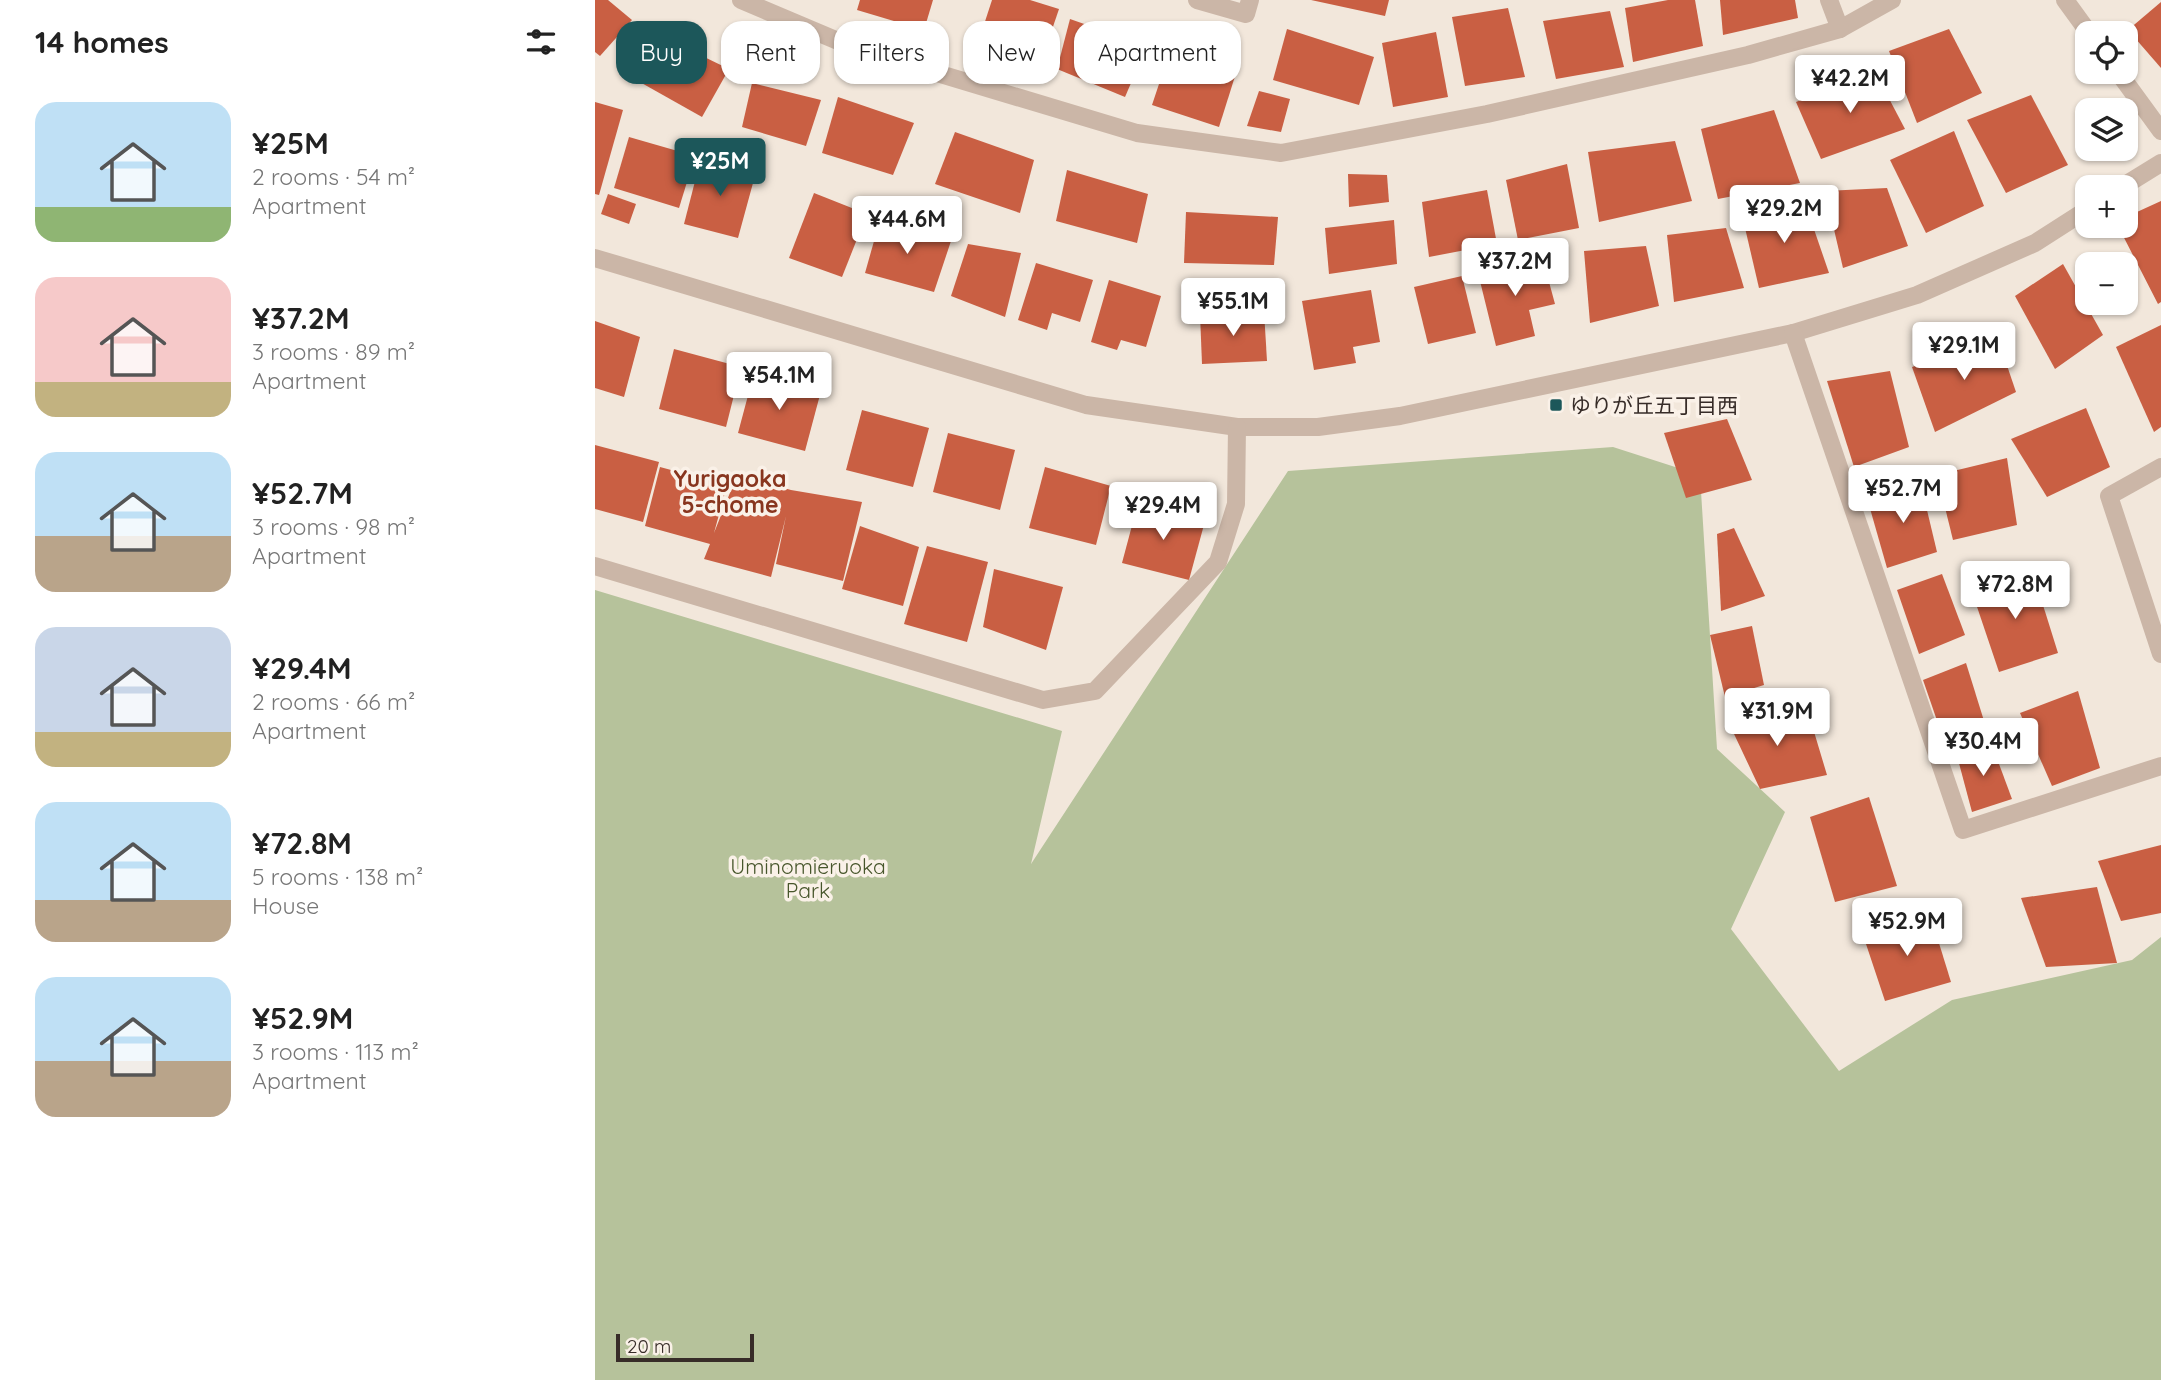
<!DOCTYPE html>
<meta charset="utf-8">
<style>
:root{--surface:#fff;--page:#f6f6f6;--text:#222;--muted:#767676;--accent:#1c575a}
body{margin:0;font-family:Quicksand,"Noto Sans JP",sans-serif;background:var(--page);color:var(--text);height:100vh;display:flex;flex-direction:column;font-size:26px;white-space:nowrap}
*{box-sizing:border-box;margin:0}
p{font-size:23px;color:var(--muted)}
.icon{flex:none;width:38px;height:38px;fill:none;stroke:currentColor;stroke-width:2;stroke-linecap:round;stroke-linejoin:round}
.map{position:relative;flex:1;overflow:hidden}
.details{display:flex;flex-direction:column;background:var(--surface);width:595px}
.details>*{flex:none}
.banner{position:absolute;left:21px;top:21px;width:665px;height:63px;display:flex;gap:14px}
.fabs{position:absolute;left:1480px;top:21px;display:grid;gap:14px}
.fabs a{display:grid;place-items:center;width:63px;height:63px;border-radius:14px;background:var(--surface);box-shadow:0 2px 5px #0004;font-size:35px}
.scale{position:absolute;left:21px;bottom:18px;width:138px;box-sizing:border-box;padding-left:7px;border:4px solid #372c28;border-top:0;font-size:19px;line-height:24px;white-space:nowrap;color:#372c28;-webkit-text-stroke:5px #faf1e8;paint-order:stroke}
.price{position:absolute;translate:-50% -60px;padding:0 16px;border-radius:7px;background:#fff;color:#222;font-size:23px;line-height:46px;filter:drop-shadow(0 2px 4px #0008)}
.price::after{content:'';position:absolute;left:50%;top:42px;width:21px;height:16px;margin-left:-10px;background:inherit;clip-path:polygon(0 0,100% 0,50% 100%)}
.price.on{background:var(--accent);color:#fff}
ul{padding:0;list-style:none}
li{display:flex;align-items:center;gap:21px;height:175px;padding:0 35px}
li span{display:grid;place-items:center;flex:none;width:196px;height:140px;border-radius:21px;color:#555}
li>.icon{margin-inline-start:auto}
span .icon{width:84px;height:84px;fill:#fffc;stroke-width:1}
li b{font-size:30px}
h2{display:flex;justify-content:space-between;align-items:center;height:84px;padding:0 35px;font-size:30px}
.tag{padding:0 24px;border-radius:21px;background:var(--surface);box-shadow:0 2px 5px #0004;font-size:24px;line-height:63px}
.tag.on{background:var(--accent);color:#fff}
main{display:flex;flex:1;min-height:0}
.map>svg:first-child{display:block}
.green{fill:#b6c29b}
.building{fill:#c95f43}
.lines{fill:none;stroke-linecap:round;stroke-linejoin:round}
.minor{stroke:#cbb6a7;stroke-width:18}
.poi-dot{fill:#1c575a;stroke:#faf1e8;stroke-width:2.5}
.labels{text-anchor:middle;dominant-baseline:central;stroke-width:7;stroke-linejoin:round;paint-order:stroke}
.poi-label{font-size:21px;fill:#372c28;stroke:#faf1e8;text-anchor:start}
.park-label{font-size:21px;fill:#47562b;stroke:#faf1e8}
.neighbourhood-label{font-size:23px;font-weight:bold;fill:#88351e;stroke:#faf1e8}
</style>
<main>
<section class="details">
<h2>14 homes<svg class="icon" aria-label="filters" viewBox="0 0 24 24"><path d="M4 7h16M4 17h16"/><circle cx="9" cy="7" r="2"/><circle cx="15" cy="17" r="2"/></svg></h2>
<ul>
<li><span style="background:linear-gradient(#bfe0f5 75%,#8fb573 0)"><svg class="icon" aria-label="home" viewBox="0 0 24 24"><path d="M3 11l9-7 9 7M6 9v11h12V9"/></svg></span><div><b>¥25M</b><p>2 rooms · 54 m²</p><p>Apartment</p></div></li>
<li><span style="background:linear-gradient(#f6c9c9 75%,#c2b280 0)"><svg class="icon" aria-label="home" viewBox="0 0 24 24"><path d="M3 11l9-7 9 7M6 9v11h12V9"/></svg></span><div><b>¥37.2M</b><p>3 rooms · 89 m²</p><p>Apartment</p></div></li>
<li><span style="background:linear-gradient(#bfe0f5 60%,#b9a48a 0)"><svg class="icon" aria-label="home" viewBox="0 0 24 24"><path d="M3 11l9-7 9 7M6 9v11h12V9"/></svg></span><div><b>¥52.7M</b><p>3 rooms · 98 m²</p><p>Apartment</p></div></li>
<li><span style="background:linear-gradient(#c9d6e8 75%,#c2b280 0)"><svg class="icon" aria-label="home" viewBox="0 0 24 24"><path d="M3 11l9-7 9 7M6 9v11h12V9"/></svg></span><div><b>¥29.4M</b><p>2 rooms · 66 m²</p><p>Apartment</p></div></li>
<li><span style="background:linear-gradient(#bfe0f5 70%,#b9a48a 0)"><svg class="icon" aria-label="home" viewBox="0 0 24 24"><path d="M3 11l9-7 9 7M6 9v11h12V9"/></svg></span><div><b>¥72.8M</b><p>5 rooms · 138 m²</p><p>House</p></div></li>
<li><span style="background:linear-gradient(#bfe0f5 60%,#b9a48a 0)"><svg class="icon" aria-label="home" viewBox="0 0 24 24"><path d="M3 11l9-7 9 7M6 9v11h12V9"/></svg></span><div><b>¥52.9M</b><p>3 rooms · 113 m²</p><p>Apartment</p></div></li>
</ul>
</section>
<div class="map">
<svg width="1566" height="1380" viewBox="0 0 1566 1380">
<rect width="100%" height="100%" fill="#f2e7db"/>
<path class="green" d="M 1018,447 L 1105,475 L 1122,749 L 1190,812 L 1136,929 L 1244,1071 L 1357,1000 L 1537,960 L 1566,937 L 1566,1380 L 0,1380 L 0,590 L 467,731 L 436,864 L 693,471 Z"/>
<g class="building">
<path d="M 0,0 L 13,0 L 37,20 L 5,56 L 0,52 Z"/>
<path d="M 265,0 L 338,0 L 329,30 L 262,10 Z"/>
<path d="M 397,0 L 435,0 L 464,9 L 445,65 L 383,43 Z"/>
<path d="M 716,0 L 794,0 L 790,16 Z"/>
<path d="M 1073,0 L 1100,0 L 1108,46 L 1038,62 L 1030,8 Z"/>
<path d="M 1125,0 L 1200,0 L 1203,18 L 1128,35 Z"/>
<path d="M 1566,2 L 1566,68 L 1533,30 Z"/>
<path d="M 913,8 L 930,77 L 870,86 L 857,17 Z"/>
<path d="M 1015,11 L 1029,67 L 961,79 L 948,21 Z"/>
<path d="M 475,19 L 552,46 L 530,97 L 462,69 Z"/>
<path d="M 692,29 L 779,57 L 764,105 L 678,80 Z"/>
<path d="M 1354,29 L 1387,93 L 1322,123 L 1294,51 Z"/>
<path d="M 841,32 L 853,97 L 798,107 L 787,43 Z"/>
<path d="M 68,37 L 134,69 L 107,117 L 43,81 Z"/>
<path d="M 576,48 L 642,70 L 624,127 L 557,105 Z"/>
<path d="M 1279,70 L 1310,129 L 1226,159 L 1201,102 Z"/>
<path d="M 157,83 L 226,100 L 211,146 L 147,127 Z"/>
<path d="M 664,91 L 695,99 L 686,132 L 652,126 Z"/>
<path d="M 1436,95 L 1473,165 L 1411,193 L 1372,120 Z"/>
<path d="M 243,97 L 319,123 L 298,175 L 227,153 Z"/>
<path d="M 0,102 L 28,110 L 4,195 L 0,194 Z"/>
<path d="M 1179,110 L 1205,183 L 1123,199 L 1106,129 Z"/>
<path d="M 1359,131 L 1389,206 L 1331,233 L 1295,160 Z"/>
<path d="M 360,132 L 439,160 L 425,213 L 340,184 Z"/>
<path d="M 34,137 L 100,156 L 84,208 L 19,188 Z"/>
<path d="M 1080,141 L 1097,201 L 1004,222 L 993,152 Z"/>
<path d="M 106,158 L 161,172 L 143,238 L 89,224 Z"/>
<path d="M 972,164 L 984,228 L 923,240 L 911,180 Z"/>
<path d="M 472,170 L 553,194 L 542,243 L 461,221 Z"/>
<path d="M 753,174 L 792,175 L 794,202 L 754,207 Z"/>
<path d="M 1292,188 L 1313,246 L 1248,268 L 1230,191 Z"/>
<path d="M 892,190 L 902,244 L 834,257 L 827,202 Z"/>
<path d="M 219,193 L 272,214 L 247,277 L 194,258 Z"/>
<path d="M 13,194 L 41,204 L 34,224 L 6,214 Z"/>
<path d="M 1566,201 L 1566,302 L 1563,304 L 1523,226 L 1531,226 L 1531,217 Z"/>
<path d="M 1210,203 L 1234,273 L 1164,288 L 1147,215 Z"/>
<path d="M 591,212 L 683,217 L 679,265 L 589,263 Z"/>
<path d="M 285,220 L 356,241 L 339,292 L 270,273 Z"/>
<path d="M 799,220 L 802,264 L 734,274 L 730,228 Z"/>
<path d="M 1131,228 L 1149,288 L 1079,302 L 1072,235 Z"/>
<path d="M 373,244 L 426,253 L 410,317 L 356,296 Z"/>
<path d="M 1051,246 L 1064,306 L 995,323 L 989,251 Z"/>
<path d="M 947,256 L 960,304 L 934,310 L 940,336 L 901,346 L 883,273 Z"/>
<path d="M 441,263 L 498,280 L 485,322 L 457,313 L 452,330 L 423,320 Z"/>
<path d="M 1468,264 L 1508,335 L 1460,369 L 1420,296 Z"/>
<path d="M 867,276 L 881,333 L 833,344 L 819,287 Z"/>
<path d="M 514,280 L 566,296 L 551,347 L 526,340 L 522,350 L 496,342 Z"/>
<path d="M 776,290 L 785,342 L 758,347 L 761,363 L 719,370 L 707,301 Z"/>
<path d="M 669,311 L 672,361 L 607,364 L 605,314 Z"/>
<path d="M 0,321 L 45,337 L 29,397 L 0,388 Z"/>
<path d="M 1566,325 L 1566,427 L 1559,432 L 1521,347 Z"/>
<path d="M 1402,336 L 1421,392 L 1340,432 L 1317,367 Z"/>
<path d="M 79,349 L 146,367 L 131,427 L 64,409 Z"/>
<path d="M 1295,371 L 1314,447 L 1259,467 L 1232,381 Z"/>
<path d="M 159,373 L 226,391 L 210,451 L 143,433 Z"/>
<path d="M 1491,408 L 1515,467 L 1452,497 L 1416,439 Z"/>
<path d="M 267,410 L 334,428 L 318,487 L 251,470 Z"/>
<path d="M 1132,419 L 1157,480 L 1091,498 L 1069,433 Z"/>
<path d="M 353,433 L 420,450 L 405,510 L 338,492 Z"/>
<path d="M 0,445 L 64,462 L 48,522 L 0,509 Z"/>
<path d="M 1412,458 L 1422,525 L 1358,540 L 1342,475 Z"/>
<path d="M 65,467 L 132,485 L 119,533 L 142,475 L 196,490 L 267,502 L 248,581 L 181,564 L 191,516 L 176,577 L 109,559 L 115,544 L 50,526 Z"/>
<path d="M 450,467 L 516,486 L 501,545 L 434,528 Z"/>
<path d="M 1326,485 L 1342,552 L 1292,568 L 1272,498 Z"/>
<path d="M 543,503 L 610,521 L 594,580 L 527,563 Z"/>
<path d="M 265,526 L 324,547 L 308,606 L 247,589 Z"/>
<path d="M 1139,528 L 1170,596 L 1126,611 L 1122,534 Z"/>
<path d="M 332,546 L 393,562 L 372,642 L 309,624 Z"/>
<path d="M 399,569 L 468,587 L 451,650 L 388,627 Z"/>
<path d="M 1437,570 L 1463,653 L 1404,672 L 1377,592 Z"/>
<path d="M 1347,574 L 1370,635 L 1324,654 L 1302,590 Z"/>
<path d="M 1157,626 L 1169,685 L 1130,697 L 1115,635 Z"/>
<path d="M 1371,663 L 1390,724 L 1347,735 L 1328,680 Z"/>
<path d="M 1483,691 L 1505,768 L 1457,786 L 1425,713 Z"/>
<path d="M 1186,706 L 1190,726 L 1217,725 L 1232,775 L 1165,789 L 1131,717 Z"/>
<path d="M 1397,745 L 1417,799 L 1377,812 L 1361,752 Z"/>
<path d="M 1274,797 L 1302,886 L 1240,902 L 1215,817 Z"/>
<path d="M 1566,845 L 1566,913 L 1526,921 L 1503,861 Z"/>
<path d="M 1502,887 L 1522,963 L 1451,967 L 1426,898 Z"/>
<path d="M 1335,914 L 1356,982 L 1290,1001 L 1268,935 Z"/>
</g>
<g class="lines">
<g class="minor">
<path d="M 146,0 L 262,49 L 542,133 L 686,153 L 892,114 L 1153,55 L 1245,29 L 1297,0"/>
<path d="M 602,0 L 651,14 L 655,0"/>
<path d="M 1234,0 L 1245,29"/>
<path d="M 1470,0 L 1494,33"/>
<path d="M 1523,72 L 1566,131"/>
<path d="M 1527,187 L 1566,163"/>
<path d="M 0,258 L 491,405 L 642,427 L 723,427 L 805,416 L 1198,333 L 1322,295 L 1440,243 L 1493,209"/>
<path d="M 1198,333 L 1368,830 L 1566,766"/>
<path d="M 1566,467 L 1514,496 L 1566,654"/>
<path d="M 0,566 L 448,700 L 500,691 L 623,562 L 641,504 L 642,427"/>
</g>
</g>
<rect class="poi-dot" x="954" y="398" width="14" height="14" rx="3.5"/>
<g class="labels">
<g class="poi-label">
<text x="975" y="405">ゆりが丘五丁目西</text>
</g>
<g class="park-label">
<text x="213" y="866">Uminomieruoka<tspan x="213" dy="24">Park</tspan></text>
</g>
<g class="neighbourhood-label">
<text x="135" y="478">Yurigaoka<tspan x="135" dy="26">5-chome</tspan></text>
</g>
</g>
</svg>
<div class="fabs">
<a><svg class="icon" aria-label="locate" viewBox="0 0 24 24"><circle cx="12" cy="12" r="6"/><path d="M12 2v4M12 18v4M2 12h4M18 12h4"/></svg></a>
<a><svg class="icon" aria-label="layers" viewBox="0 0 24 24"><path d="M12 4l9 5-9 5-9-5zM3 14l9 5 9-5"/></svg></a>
<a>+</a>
<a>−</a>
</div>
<div class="scale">20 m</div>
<b class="price" style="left:1255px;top:115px">¥42.2M</b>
<b class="price on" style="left:125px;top:198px">¥25M</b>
<b class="price" style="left:1189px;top:245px">¥29.2M</b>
<b class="price" style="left:312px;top:256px">¥44.6M</b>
<b class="price" style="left:920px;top:298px">¥37.2M</b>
<b class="price" style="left:638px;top:338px">¥55.1M</b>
<b class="price" style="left:1369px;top:382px">¥29.1M</b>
<b class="price" style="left:184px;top:412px">¥54.1M</b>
<b class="price" style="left:1308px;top:525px">¥52.7M</b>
<b class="price" style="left:568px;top:542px">¥29.4M</b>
<b class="price" style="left:1420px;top:621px">¥72.8M</b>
<b class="price" style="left:1182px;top:748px">¥31.9M</b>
<b class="price" style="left:1388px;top:778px">¥30.4M</b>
<b class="price" style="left:1312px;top:958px">¥52.9M</b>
<div class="banner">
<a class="tag on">Buy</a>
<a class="tag">Rent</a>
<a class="tag">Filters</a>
<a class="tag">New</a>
<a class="tag">Apartment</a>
</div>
</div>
</main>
